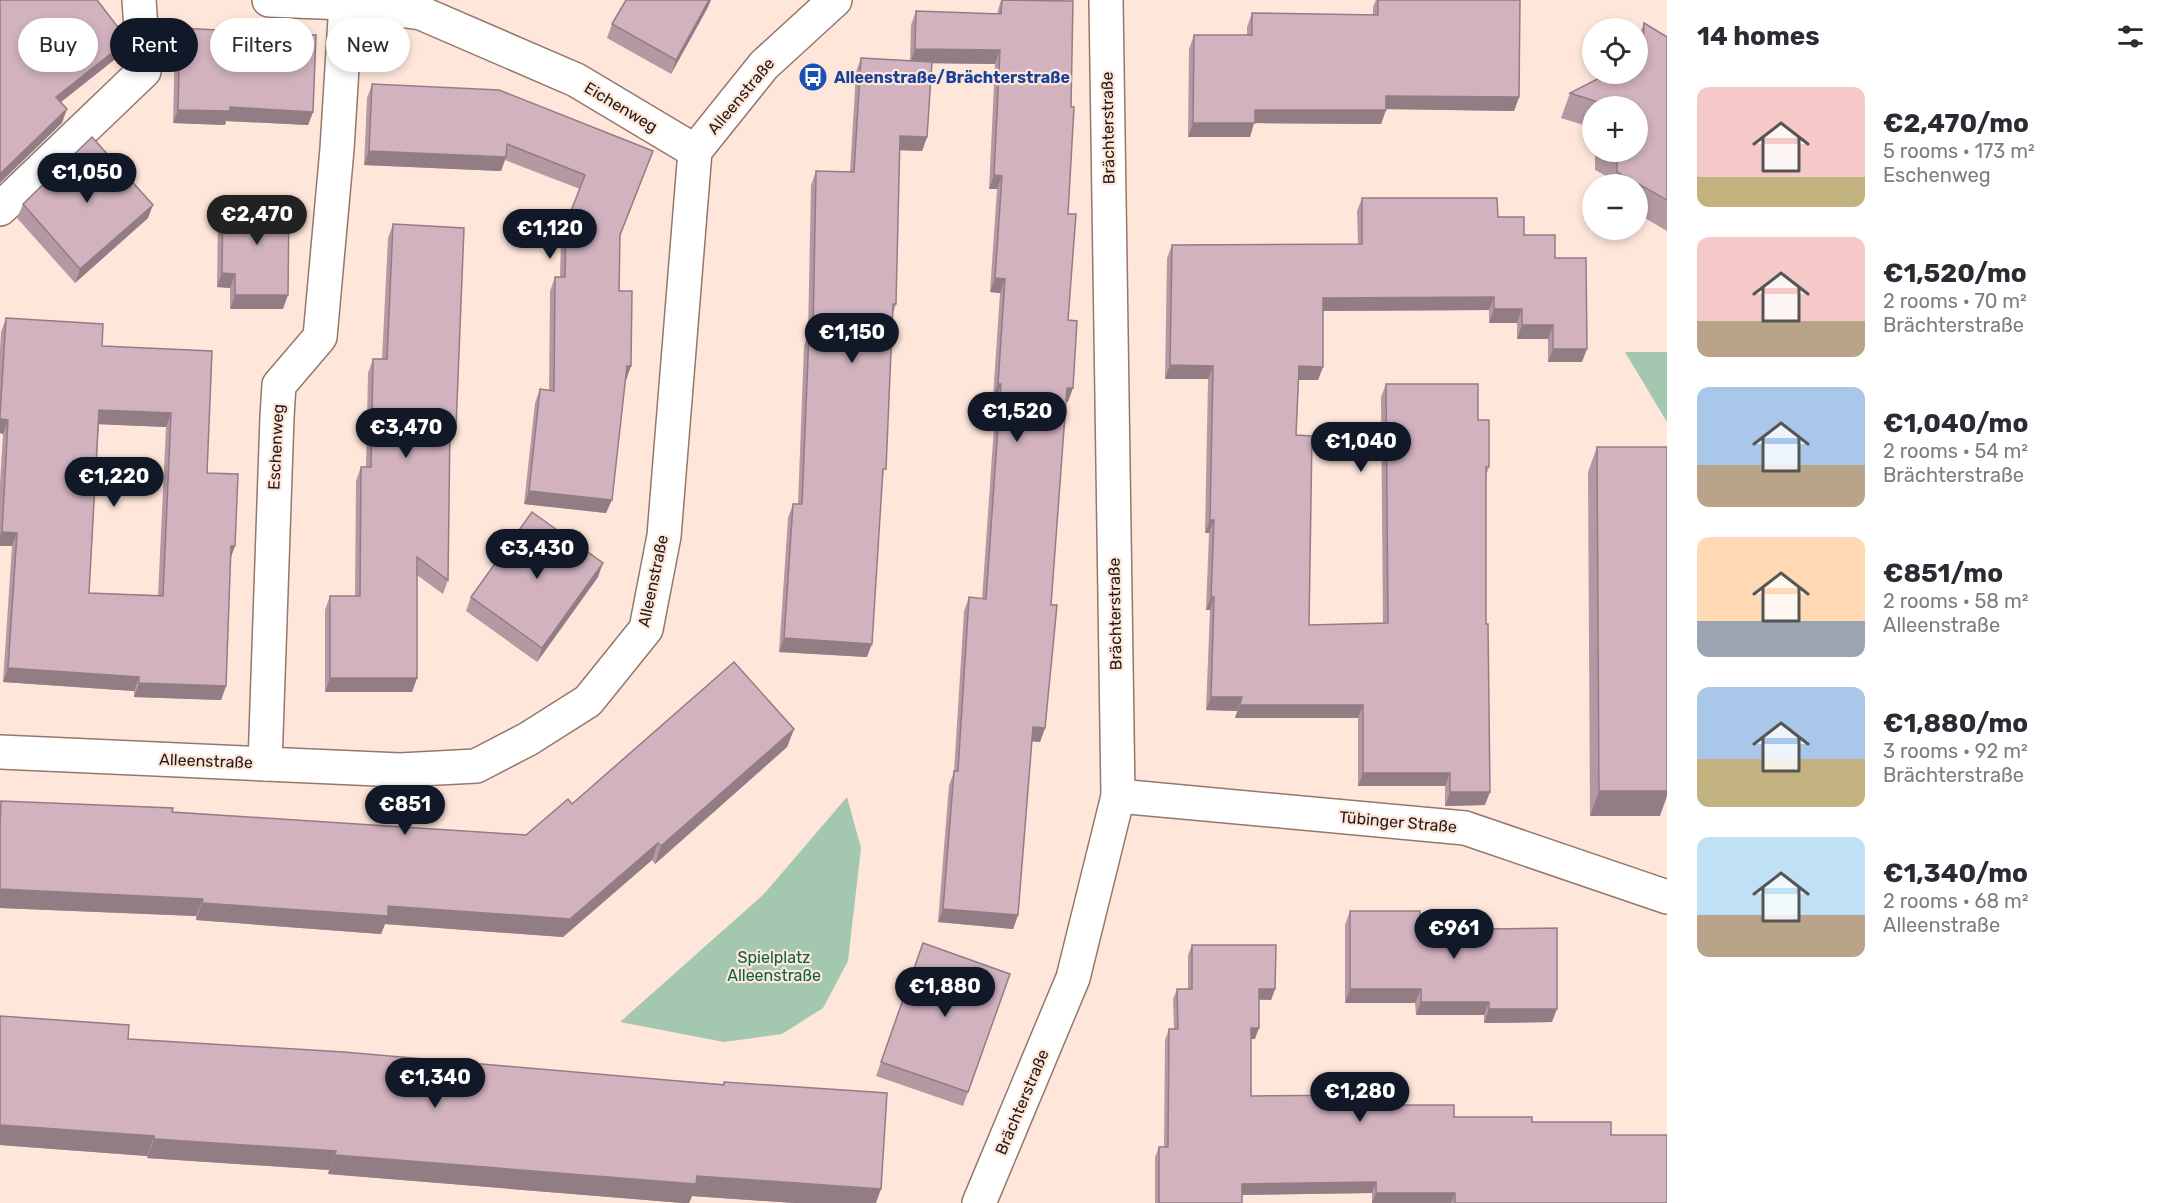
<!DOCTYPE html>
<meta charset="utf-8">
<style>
:root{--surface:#fff;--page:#f2f2f3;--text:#2b2b33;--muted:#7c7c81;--accent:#111827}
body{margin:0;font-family:Rubik,sans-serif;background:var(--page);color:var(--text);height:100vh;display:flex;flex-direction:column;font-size:22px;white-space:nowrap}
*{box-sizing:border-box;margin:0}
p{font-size:20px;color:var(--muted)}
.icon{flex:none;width:33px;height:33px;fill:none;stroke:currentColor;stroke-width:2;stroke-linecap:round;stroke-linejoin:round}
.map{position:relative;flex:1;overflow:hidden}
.panel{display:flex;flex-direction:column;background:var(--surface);width:510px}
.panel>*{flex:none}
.guide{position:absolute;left:18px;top:18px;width:570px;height:54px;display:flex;gap:12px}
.buttons{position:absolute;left:1582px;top:18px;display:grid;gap:12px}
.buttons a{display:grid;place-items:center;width:66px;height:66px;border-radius:50%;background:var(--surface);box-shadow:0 3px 9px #0003;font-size:30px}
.price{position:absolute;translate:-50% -51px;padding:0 14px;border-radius:21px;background:var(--accent);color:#fff;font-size:20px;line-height:39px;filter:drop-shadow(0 2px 3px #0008)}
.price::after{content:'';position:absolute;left:50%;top:36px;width:18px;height:14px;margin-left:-9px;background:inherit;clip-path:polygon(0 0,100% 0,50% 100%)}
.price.selected{background:#222;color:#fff}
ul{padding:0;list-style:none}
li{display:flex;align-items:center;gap:18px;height:150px;padding:0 30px}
li span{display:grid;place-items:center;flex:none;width:168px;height:120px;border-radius:12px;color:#555}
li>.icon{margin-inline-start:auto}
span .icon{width:72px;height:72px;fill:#fffc;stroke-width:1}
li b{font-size:26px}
h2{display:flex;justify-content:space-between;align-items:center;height:72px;padding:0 30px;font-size:26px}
.chip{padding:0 21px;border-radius:27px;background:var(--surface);box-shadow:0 3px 9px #0003;font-size:21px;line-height:54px}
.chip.selected{background:var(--accent);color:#fff}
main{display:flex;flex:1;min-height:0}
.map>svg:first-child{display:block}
.green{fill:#a3c7af}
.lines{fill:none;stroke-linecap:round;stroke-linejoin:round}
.minor-casing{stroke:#93786b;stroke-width:36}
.minor{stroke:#fff;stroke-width:33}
.wall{fill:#b499a3;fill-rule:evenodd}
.shaded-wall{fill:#927d85}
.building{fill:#d1b2be;stroke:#927d85;stroke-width:1.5;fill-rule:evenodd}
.labels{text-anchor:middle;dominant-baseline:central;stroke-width:4.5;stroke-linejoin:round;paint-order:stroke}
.transit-label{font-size:16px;font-weight:bold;fill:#164399;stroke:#fee6da;text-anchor:start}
.street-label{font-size:16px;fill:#231914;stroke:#fee6da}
.park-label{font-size:16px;fill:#04633a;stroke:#fee6da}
</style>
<main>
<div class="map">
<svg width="1667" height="1203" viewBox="0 0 1667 1203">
<rect width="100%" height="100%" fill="#fee6da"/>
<g class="green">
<path d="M 1625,352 L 1667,352 L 1667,422 Z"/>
<path d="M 847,797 L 861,848 L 848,961 L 823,1008 L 782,1034 L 724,1042 L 620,1022 L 764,894 Z"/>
</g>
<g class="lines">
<g class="minor-casing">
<g id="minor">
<path d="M 269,0 L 346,3 L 421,13 L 576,80 L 695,151"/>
<path d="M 0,209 L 144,71 L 139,0"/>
<path d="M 0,752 L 400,770 L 476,766 L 528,739 L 588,701 L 646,629 L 664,536 L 695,151 L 764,65 L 835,0"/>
<path d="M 265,764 L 277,417 L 279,385 L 320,337 L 337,149 L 346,3"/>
<path d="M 1118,796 L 1465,828 L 1667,897"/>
<path d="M 979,1203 L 1073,978 L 1118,796 L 1106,0"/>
</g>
</g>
<use href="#minor" class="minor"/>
</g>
<g class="wall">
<path d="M 1001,0 L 1068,214 L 1068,402 L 1066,402 L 1051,605 L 1045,728 L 1040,742 L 1032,741 L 1018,915 L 1013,929 L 938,922 L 949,785 L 954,772 L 964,611 L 969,597 L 982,599 L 996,398 L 993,397 L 1000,293 L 990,292 L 997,189 L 989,189 L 995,64 L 932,63 L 927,137 L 922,151 L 899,150 L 896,304 L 893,314 L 883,479 L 867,657 L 779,652 L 788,518 L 793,504 L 798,504 L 804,346 L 808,335 L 811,185 L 816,171 L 850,172 L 856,72 L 861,58 L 910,61 L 911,25 L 916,11 L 997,14 Z"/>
<path d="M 1376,0 L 1520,0 L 1519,97 L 1514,111 L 1386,109 L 1381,124 L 1254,123 L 1250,137 L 1188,137 L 1189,49 L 1194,35 L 1247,35 L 1247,27 L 1252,13 L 1373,15 L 1373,7 Z"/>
<path d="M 708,7 L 671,74 L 607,38 L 612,24 Z"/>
<path d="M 1644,23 L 1667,37 L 1667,231 L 1638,214 L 1638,184 L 1608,184 L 1608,177 L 1595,170 L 1595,152 L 1638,152 L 1638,106 L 1593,106 L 1593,128 L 1561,118 L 1570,93 L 1638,74 L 1638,39 Z"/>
<path d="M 180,28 L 313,112 L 308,125 L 226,121 L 225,125 L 173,123 L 175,42 Z"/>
<path d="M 372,84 L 653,151 L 620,236 L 619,291 L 631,366 L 626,380 L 625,380 L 606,513 L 524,504 L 535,403 L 540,389 L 549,390 L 550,291 L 555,277 L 560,277 L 561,238 L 580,189 L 505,160 L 501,171 L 364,165 L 367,98 Z"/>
<path d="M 1362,198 L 1498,217 L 1555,258 L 1582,362 L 1548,362 L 1548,339 L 1517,339 L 1517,323 L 1489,323 L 1489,310 L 1323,311 L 1323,367 L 1318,380 L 1299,380 L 1296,435 L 1309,625 L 1383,624 L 1381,397 L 1386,384 L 1478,420 L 1489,467 L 1486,475 L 1485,805 L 1445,806 L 1445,786 L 1358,786 L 1358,718 L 1235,718 L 1237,711 L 1206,710 L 1210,610 L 1206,610 L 1209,533 L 1205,533 L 1208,379 L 1165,379 L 1167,258 L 1172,245 L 1358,244 L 1357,211 Z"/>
<path d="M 223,200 L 283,309 L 230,309 L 230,288 L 217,287 L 218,214 Z"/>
<path d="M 23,204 L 148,218 L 75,283 L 17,218 Z"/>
<path d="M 393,224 L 456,428 L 451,441 L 450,441 L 448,580 L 443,594 L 417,575 L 417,678 L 412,692 L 325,692 L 325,610 L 330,596 L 355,596 L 356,481 L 361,467 L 366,467 L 368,373 L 373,359 L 382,359 L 388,238 Z"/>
<path d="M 6,318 L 102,346 L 212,351 L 207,473 L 230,558 L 226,686 L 221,700 L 134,697 L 134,691 L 3,682 L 12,546 L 0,546 L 0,483 L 3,434 L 0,433 L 0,349 L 1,332 ZM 99,424 L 166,427 L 158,595 L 89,593 Z"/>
<path d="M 1597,447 L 1660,816 L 1590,816 L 1588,472 Z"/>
<path d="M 598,577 L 537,662 L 466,611 L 471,597 Z"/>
<path d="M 794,729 L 787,747 L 655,864 L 652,860 L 563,937 L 385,924 L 381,934 L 196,920 L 196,916 L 0,908 L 0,804 L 1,801 L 526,835 L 572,804 Z"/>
<path d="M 1350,911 L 1420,919 L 1488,929 L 1552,1022 L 1484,1023 L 1484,1015 L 1416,1015 L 1415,1003 L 1345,1003 L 1345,925 Z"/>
<path d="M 923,943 L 968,1092 L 963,1106 L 876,1076 Z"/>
<path d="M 1192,945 L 1275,989 L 1271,1000 L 1259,1000 L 1255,1039 L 1251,1039 L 1251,1096 L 1375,1105 L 1454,1117 L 1532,1122 L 1611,1135 L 1667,1203 L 1372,1203 L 1372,1193 L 1242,1195 L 1242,1203 L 1155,1203 L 1155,1157 L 1159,1147 L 1164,1147 L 1165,1040 L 1169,1029 L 1174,1029 L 1173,999 L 1177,989 L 1188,989 L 1188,955 Z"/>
<path d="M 0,1016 L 128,1039 L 724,1084 L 724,1082 L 876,1203 L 795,1203 L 692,1196 L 689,1203 L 683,1203 L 328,1174 L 329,1170 L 147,1158 L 147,1156 L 0,1145 Z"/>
</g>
<g class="shaded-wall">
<path d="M 709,0 L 711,0 L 708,7 L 671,74 L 676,60 Z"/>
<path d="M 128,40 L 123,53 L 51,110 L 56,97 Z"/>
<path d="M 915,49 L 1000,50 L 995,64 L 910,63 Z"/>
<path d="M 1386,96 L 1519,97 L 1514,111 L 1381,109 Z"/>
<path d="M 230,107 L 313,112 L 308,125 L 226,121 L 225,125 L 173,123 L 178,110 Z"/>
<path d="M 67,109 L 62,123 L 0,183 L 0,174 Z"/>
<path d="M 1255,110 L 1386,110 L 1381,124 L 1254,123 L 1250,137 L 1188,137 L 1193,123 Z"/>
<path d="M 900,136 L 927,137 L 922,151 L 895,150 Z"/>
<path d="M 369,151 L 506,157 L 501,171 L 364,165 Z"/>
<path d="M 994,175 L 1002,176 L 997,189 L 989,189 Z"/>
<path d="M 153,205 L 148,218 L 75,283 L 80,269 Z"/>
<path d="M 222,273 L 235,274 L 230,288 L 217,287 Z"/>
<path d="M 995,278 L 1005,279 L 1000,293 L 990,292 Z"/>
<path d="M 235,295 L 288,295 L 283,309 L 230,309 Z"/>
<path d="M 1494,297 L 1489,310 L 1318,311 L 1323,298 Z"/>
<path d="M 1494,309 L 1522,309 L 1517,323 L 1489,323 Z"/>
<path d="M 1522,325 L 1553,325 L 1548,339 L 1517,339 Z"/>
<path d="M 1553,349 L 1587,349 L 1582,362 L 1548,362 Z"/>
<path d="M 1170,365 L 1213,366 L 1208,379 L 1165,379 Z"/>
<path d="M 627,366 L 631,366 L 626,380 L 622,380 Z"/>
<path d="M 1299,366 L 1323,367 L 1318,380 L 1295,380 Z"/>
<path d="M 998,384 L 1001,384 L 996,398 L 993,397 Z"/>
<path d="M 1067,388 L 1073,388 L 1068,402 L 1062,402 Z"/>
<path d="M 99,410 L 171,413 L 166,427 L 94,424 Z"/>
<path d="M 0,419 L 8,420 L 3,434 L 0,433 Z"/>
<path d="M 450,427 L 456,428 L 451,441 L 445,441 Z"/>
<path d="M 529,491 L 612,500 L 606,513 L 524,504 Z"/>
<path d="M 1210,520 L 1214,520 L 1209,533 L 1205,533 Z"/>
<path d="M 2,532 L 17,533 L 12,546 L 0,546 L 0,536 Z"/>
<path d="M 231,546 L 235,546 L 230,560 Z"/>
<path d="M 603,563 L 598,577 L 537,662 L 542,648 Z"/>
<path d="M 1211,597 L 1214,597 L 1210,610 L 1206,610 Z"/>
<path d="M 784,638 L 872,644 L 867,657 L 779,652 Z"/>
<path d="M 8,668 L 139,677 L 134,691 L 3,682 Z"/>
<path d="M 330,678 L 417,678 L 412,692 L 325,692 Z"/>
<path d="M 139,683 L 226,686 L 221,700 L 134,697 Z"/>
<path d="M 1211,697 L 1242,697 L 1237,711 L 1206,710 Z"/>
<path d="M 1240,705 L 1363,705 L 1358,718 L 1235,718 Z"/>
<path d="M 1033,727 L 1045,728 L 1040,742 L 1028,741 Z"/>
<path d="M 794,729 L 787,747 L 655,864 L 661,846 Z"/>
<path d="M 1363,773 L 1450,773 L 1445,786 L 1358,786 Z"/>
<path d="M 1599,791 L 1667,791 L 1667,796 L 1660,816 L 1590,816 Z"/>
<path d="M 1450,792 L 1490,792 L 1485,805 L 1445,806 Z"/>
<path d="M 658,843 L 652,860 L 563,937 L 385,924 L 381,934 L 196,920 L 202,903 L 388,906 Z"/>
<path d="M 0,889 L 203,899 L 196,916 L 0,908 Z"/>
<path d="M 943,909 L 1018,915 L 1013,929 L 938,922 Z"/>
<path d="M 1259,989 L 1275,989 L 1271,1000 L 1256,999 Z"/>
<path d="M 1350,989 L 1421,989 L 1415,1003 L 1345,1003 Z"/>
<path d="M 1421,1002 L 1489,1002 L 1484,1015 L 1416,1015 Z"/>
<path d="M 1489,1009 L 1557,1009 L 1552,1022 L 1484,1023 Z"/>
<path d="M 1251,1028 L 1259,1028 L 1255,1039 L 1247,1039 Z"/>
<path d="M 0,1125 L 154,1136 L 147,1156 L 0,1145 Z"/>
<path d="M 154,1139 L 336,1151 L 329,1170 L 147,1158 Z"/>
<path d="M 335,1155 L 697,1176 L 881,1189 L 876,1203 L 795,1203 L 692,1196 L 689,1203 L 683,1203 L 328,1174 Z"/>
<path d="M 1376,1182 L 1372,1193 L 1238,1195 L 1242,1184 Z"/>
<path d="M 1376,1193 L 1455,1193 L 1451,1203 L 1372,1203 Z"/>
</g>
<g class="building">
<path d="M 0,0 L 97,0 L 128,40 L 56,97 L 67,109 L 0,174 Z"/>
<path d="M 626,0 L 709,0 L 676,60 L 612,24 Z"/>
<path d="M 1002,0 L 1073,1 L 1071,107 L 1074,107 L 1068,214 L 1076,214 L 1068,320 L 1077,321 L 1073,388 L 1067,388 L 1051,605 L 1057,605 L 1045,728 L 1033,727 L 1018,915 L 943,909 L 954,771 L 958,771 L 969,597 L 986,599 L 1001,384 L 998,384 L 1005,279 L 995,278 L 1002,176 L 994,175 L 1000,50 L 915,49 L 916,11 L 1001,14 Z"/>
<path d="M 1378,0 L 1520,0 L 1519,97 L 1386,96 L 1386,110 L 1255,110 L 1255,123 L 1193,123 L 1194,35 L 1252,35 L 1252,13 L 1378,15 Z"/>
<path d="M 1644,23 L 1667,37 L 1667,200 L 1617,172 L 1617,152 L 1616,152 L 1638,152 L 1638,106 L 1604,106 L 1604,104 L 1570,93 L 1607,74 L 1638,74 L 1638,57 L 1643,54 Z"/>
<path d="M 180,28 L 316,35 L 313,112 L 230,107 L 230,111 L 178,110 Z"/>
<path d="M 861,58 L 932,62 L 927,137 L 900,136 L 896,304 L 893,304 L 886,469 L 883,469 L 872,644 L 784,638 L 793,504 L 802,504 L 809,333 L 813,333 L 816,171 L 854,172 Z"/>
<path d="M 372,84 L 499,90 L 653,151 L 620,235 L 619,291 L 632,291 L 631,366 L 627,366 L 612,500 L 529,491 L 540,389 L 554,391 L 555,277 L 565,277 L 566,224 L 585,175 L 507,144 L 506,157 L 369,151 Z"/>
<path d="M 92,137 L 153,205 L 80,269 L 23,204 Z"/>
<path d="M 1362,198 L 1497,198 L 1498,217 L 1524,217 L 1524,235 L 1555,235 L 1555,258 L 1586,258 L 1587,349 L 1553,349 L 1553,325 L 1522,325 L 1522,309 L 1494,309 L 1494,297 L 1323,298 L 1323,367 L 1299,366 L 1296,435 L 1312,436 L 1309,625 L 1388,623 L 1386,384 L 1478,384 L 1478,420 L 1489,420 L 1489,467 L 1486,467 L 1486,624 L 1488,624 L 1490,792 L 1450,792 L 1450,773 L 1363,773 L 1363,705 L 1240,705 L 1242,697 L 1211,697 L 1214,597 L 1211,597 L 1214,520 L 1210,520 L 1213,366 L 1170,365 L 1172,245 L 1362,244 Z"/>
<path d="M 223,200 L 289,200 L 288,295 L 235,295 L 235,274 L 222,273 Z"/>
<path d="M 393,224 L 464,228 L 456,428 L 450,427 L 448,580 L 417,557 L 417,678 L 330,678 L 330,596 L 360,596 L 361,467 L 371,467 L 373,359 L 387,359 Z"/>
<path d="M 6,318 L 103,324 L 102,346 L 212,351 L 207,473 L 238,474 L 235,546 L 231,546 L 226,686 L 139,683 L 139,677 L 8,668 L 17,533 L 2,532 L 8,420 L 0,419 L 0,415 ZM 99,410 L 171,413 L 163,596 L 89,593 Z"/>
<path d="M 1597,447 L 1667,447 L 1667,791 L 1599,791 Z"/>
<path d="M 532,512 L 603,563 L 542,648 L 471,597 Z"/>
<path d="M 734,662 L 794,729 L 661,846 L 658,843 L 570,919 L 388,906 L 388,916 L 202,903 L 203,899 L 0,889 L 0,825 L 1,801 L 173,808 L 172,812 L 526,835 L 568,799 L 572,804 Z"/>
<path d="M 1350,911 L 1420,911 L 1420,919 L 1488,919 L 1488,929 L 1557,928 L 1557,1009 L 1489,1009 L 1489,1002 L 1421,1002 L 1421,989 L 1350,989 Z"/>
<path d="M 923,943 L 1010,974 L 968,1092 L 881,1062 Z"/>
<path d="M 1192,945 L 1276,945 L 1275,989 L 1259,989 L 1259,1028 L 1251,1028 L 1251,1096 L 1375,1095 L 1375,1105 L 1454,1105 L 1454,1117 L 1532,1117 L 1532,1122 L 1611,1122 L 1611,1135 L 1667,1135 L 1667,1203 L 1455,1203 L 1455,1193 L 1376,1193 L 1376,1182 L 1242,1184 L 1242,1203 L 1159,1203 L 1159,1147 L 1168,1147 L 1169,1029 L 1178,1029 L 1177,989 L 1192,989 Z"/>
<path d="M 0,1016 L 129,1025 L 128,1039 L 344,1052 L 724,1085 L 724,1082 L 887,1093 L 881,1189 L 697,1176 L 696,1184 L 335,1155 L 336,1151 L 154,1139 L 154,1136 L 0,1125 Z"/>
</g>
<defs>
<g id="bus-disc" transform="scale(1.5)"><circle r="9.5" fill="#1a4fb4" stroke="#fee6da"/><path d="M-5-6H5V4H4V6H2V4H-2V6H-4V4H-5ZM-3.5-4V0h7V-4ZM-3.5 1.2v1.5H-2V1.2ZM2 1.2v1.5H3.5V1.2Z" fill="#fff"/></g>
</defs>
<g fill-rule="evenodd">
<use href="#bus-disc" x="813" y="77"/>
</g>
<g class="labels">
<g class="transit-label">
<text x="834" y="77">Alleenstraße/Brächterstraße</text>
</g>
<g class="street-label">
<text transform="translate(741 96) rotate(-50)">Alleenstraße</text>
<text transform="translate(621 107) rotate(31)">Eichenweg</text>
<text transform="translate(1108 128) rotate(-91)">Brächterstraße</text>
<text transform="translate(276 447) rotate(-87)">Eschenweg</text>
<text transform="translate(653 581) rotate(-78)">Alleenstraße</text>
<text transform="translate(1115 614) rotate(-91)">Brächterstraße</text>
<text transform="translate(206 761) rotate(2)">Alleenstraße</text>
<text transform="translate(1398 822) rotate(5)">Tübinger Straße</text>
<text transform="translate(1022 1102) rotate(-67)">Brächterstraße</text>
</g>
<g class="park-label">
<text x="774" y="957">Spielplatz<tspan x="774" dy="18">Alleenstraße</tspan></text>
</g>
</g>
</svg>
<div class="buttons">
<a><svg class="icon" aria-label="locate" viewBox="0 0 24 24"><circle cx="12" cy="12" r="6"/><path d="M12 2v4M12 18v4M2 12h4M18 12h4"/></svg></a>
<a>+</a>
<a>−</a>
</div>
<b class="price" style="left:87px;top:204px">€1,050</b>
<b class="price selected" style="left:257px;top:246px">€2,470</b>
<b class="price" style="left:550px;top:260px">€1,120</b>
<b class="price" style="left:852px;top:364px">€1,150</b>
<b class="price" style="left:1017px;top:443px">€1,520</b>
<b class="price" style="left:406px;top:459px">€3,470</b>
<b class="price" style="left:1361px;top:473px">€1,040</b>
<b class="price" style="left:114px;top:508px">€1,220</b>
<b class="price" style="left:537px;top:580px">€3,430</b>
<b class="price" style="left:405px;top:836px">€851</b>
<b class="price" style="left:1454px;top:960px">€961</b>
<b class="price" style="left:945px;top:1018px">€1,880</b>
<b class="price" style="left:435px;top:1109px">€1,340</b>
<b class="price" style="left:1360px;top:1123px">€1,280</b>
<div class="guide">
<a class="chip">Buy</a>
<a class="chip selected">Rent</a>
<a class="chip">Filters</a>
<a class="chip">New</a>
</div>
</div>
<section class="panel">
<h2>14 homes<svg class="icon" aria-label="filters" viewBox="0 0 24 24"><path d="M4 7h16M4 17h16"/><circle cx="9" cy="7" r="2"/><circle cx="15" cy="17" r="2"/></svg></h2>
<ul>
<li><span style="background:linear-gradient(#f6c9c9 75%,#c2b280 0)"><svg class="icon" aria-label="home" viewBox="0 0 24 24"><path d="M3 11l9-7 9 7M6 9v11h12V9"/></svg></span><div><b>€2,470/mo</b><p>5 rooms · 173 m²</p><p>Eschenweg</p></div></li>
<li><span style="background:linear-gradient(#f6c9c9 70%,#b9a48a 0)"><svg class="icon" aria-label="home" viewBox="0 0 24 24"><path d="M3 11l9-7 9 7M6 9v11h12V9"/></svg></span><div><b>€1,520/mo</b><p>2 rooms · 70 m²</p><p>Brächterstraße</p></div></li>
<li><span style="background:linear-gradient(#a9c7e8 65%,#b9a48a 0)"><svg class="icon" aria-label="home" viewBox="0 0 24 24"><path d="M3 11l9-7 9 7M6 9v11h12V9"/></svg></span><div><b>€1,040/mo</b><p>2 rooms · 54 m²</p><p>Brächterstraße</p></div></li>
<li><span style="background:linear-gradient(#ffd9b3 70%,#9aa5b1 0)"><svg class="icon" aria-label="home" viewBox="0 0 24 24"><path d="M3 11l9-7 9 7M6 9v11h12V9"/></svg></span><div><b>€851/mo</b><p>2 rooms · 58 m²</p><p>Alleenstraße</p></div></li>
<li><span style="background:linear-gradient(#a9c7e8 60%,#c2b280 0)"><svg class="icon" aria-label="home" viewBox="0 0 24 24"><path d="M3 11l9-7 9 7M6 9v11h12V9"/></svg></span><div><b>€1,880/mo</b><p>3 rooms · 92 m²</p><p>Brächterstraße</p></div></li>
<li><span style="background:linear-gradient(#bfe0f5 65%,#b9a48a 0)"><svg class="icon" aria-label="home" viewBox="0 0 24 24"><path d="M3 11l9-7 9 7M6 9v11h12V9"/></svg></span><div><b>€1,340/mo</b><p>2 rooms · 68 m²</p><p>Alleenstraße</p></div></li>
</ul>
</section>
</main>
